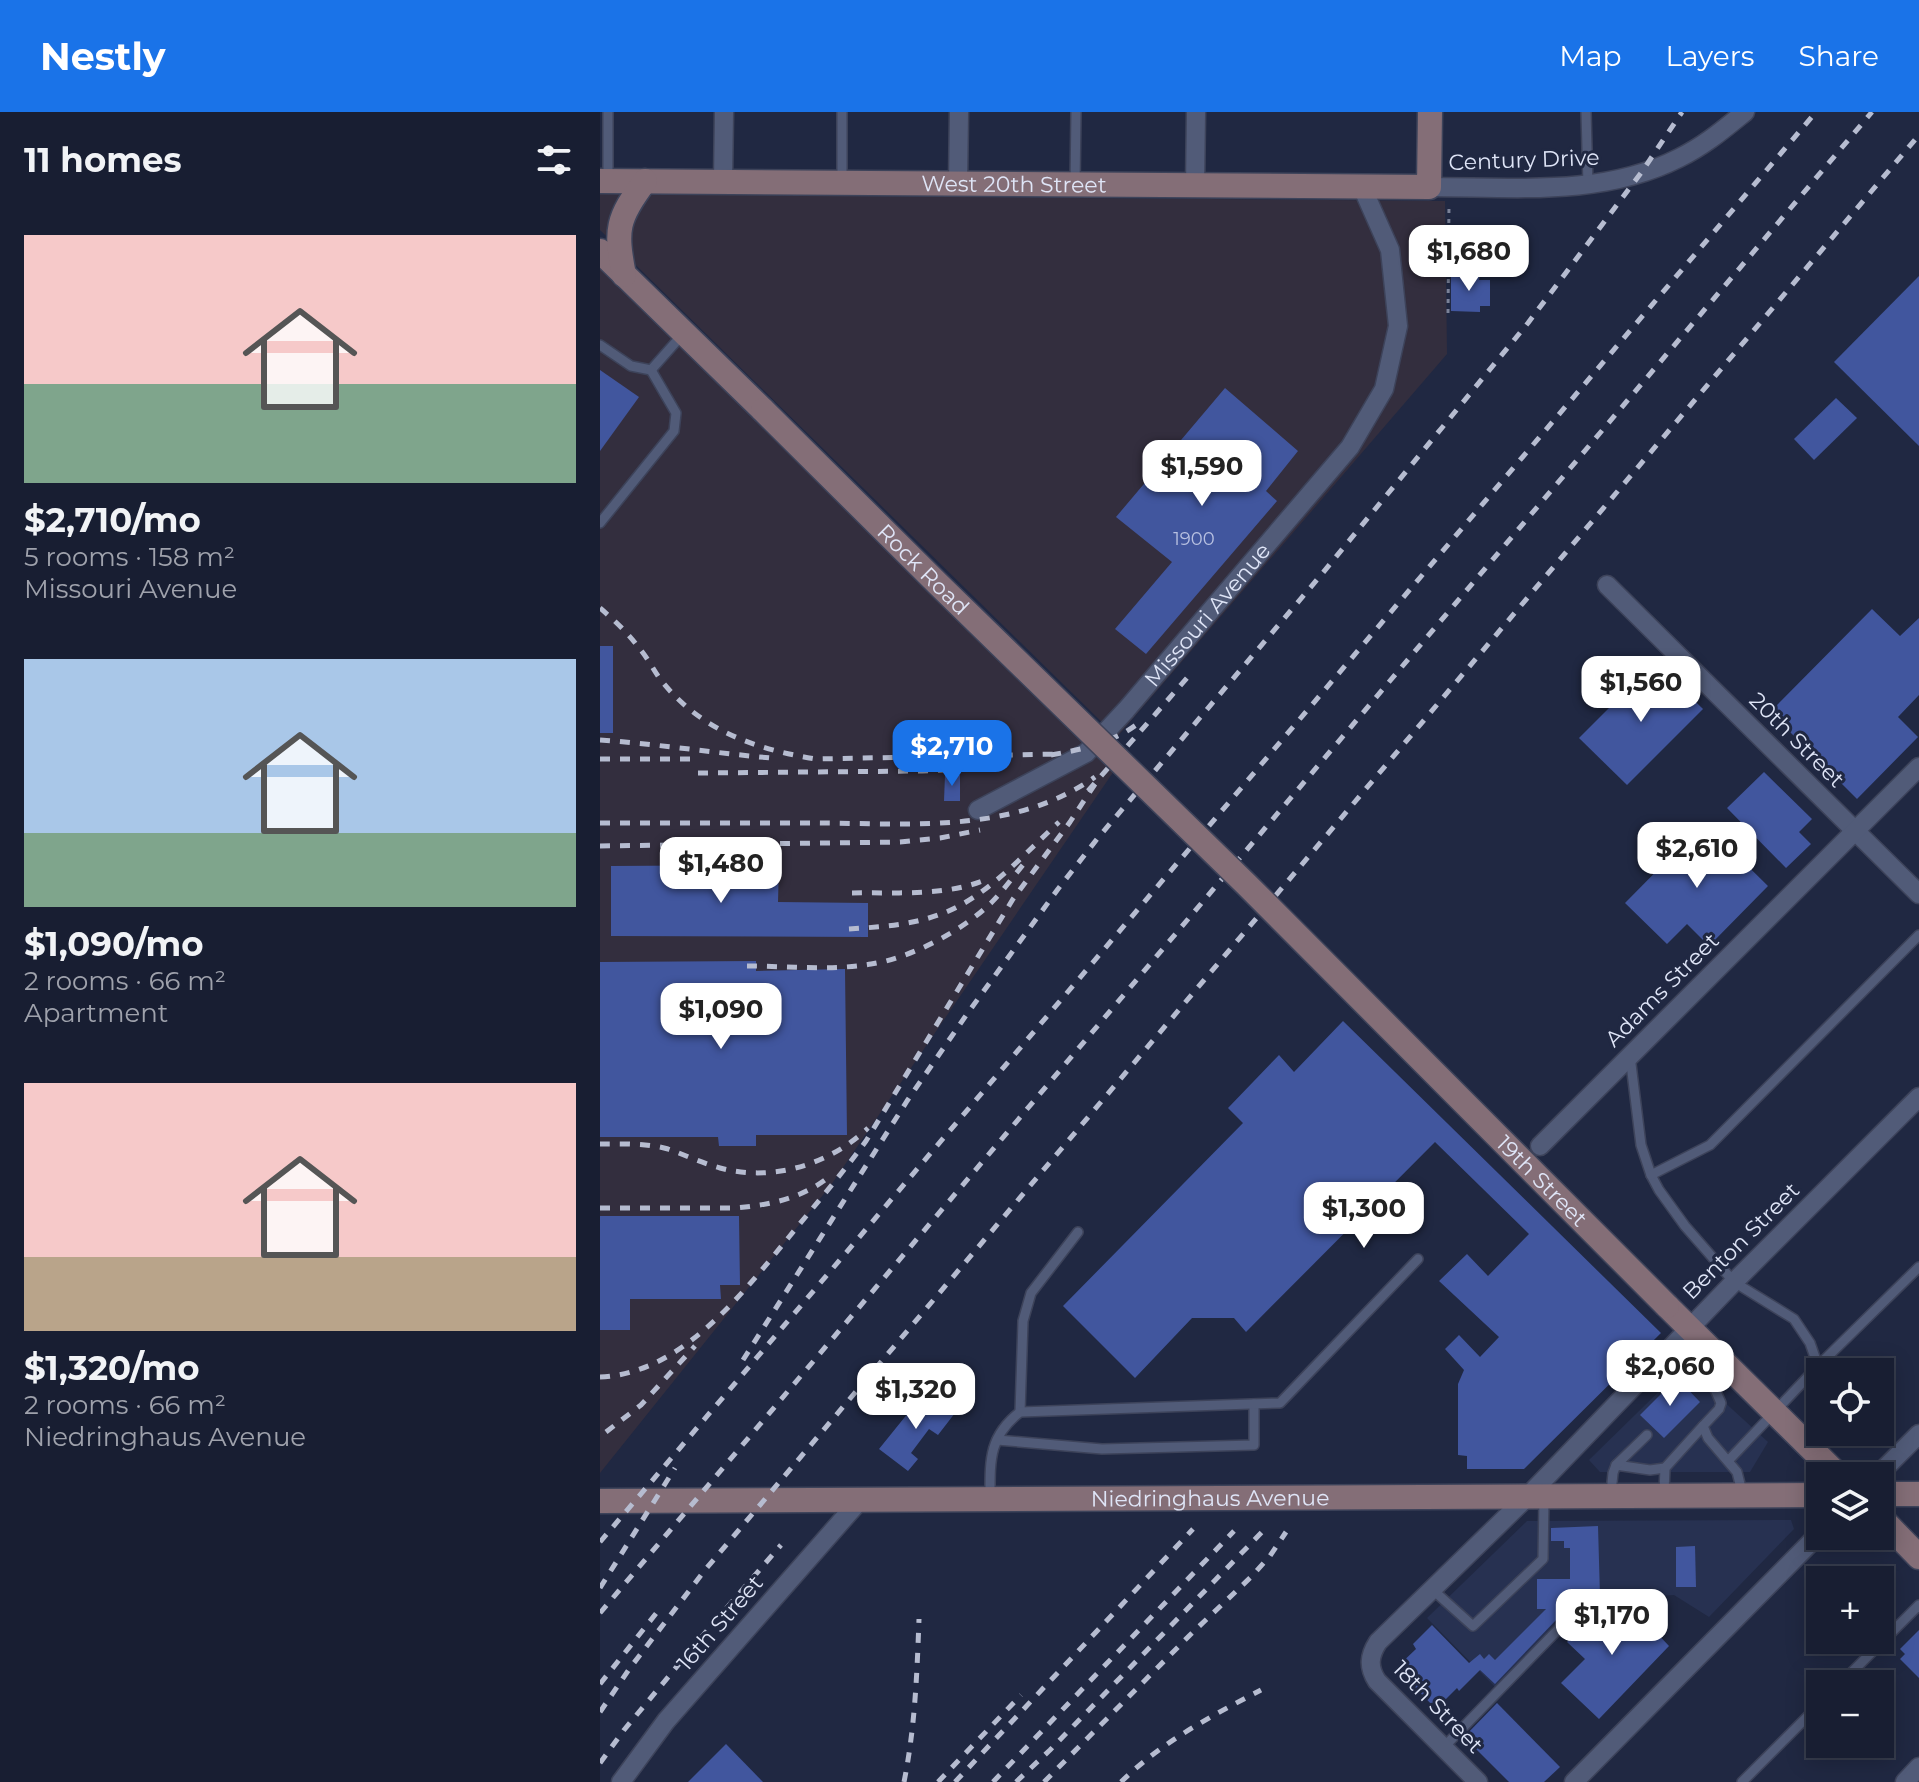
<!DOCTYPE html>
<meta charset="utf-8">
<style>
:root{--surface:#181e32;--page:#21273a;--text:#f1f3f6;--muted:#9fa2ac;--line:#363c4d;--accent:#1a73e8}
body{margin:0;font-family:Montserrat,sans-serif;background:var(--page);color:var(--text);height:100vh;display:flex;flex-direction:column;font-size:30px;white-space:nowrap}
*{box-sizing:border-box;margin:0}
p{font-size:26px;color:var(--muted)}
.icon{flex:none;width:44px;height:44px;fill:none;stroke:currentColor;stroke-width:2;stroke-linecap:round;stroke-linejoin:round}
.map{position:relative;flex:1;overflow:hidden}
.details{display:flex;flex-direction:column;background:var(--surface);width:600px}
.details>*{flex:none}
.buttons{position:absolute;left:1206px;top:1246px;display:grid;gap:16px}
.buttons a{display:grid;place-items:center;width:88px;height:88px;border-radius:0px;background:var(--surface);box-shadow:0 4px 20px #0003,0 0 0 2px var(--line);font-size:40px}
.price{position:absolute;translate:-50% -68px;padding:0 18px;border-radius:16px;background:#fff;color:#222;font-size:26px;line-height:52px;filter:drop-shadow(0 2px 4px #0008)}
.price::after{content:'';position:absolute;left:50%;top:48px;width:24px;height:18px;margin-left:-12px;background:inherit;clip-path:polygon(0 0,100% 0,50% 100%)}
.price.selected{background:var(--accent);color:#fff}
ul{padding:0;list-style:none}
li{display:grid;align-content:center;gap:16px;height:424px;padding:0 24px}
li span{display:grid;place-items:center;height:248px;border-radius:0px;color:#555}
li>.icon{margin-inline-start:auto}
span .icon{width:144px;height:144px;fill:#fffc;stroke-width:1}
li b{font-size:34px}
h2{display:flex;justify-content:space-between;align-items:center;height:96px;padding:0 24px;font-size:34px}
header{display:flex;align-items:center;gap:48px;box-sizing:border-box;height:112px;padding:0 40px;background:var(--accent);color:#fff}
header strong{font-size:38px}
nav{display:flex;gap:44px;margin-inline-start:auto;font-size:28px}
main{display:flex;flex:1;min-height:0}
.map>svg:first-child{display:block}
.built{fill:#273151}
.industrial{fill:#332e3e}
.building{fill:#41569e}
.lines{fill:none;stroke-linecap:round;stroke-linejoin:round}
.lane-casing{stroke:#3d435a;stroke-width:12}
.street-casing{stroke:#3d435a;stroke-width:21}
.secondary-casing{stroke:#3d435a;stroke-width:27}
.path{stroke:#7b8298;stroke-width:3;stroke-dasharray:4 6;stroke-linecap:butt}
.lane{stroke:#515b78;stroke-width:9}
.street{stroke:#515b78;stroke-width:18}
.secondary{stroke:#846e77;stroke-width:24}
.rail{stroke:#b6bcd0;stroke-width:5;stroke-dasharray:10 10;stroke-linecap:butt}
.secondary-bridge-casing{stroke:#3d435a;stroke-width:27;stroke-linecap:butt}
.secondary-bridge{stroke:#846e77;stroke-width:24}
.labels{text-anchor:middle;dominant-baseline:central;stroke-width:6;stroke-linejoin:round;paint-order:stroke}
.number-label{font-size:18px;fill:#b8c1e1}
.street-label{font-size:22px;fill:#dfe5f7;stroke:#202842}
</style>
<header>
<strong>Nestly</strong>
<nav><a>Map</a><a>Layers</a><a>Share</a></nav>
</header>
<main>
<section class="details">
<h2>11 homes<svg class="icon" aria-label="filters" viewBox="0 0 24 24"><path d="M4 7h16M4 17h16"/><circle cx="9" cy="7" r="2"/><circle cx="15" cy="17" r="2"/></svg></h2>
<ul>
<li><span style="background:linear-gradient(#f6c9c9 60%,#7fa58c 0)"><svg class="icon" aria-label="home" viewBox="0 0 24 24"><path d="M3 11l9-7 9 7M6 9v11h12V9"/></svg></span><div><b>$2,710/mo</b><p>5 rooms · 158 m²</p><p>Missouri Avenue</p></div></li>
<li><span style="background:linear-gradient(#a9c7e8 70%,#7fa58c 0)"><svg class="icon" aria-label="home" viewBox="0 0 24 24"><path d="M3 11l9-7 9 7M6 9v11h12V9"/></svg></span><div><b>$1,090/mo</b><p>2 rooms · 66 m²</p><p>Apartment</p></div></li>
<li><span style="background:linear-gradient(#f6c9c9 70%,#b9a48a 0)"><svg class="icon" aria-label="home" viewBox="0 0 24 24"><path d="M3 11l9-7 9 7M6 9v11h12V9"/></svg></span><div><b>$1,320/mo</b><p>2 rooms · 66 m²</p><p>Niedringhaus Avenue</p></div></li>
</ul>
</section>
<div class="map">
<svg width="1319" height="1670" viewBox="0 0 1319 1670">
<rect width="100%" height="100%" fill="#202842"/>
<g class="built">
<path d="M 1085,1254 L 1168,1330 L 1150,1360 L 1000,1360 L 989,1348 Z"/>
<path d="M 1191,1408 L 1194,1417 L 1109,1505 L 1074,1483 L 1000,1488 L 980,1494 L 897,1577 L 827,1506 L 927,1409 Z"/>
</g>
<g class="industrial">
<path d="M 0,82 L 845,89 L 847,242 L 517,625 L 0,118 Z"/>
<path d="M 0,156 L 482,626 L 514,659 L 231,1073 L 0,1361 Z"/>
</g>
<g class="building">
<path d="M 851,163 L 880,163 L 879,168 L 890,168 L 890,194 L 880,194 L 880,200 L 851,199 Z"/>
<path d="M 1319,164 L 1319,334 L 1234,250 Z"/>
<path d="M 0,258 L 39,285 L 0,339 Z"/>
<path d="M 625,276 L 698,339 L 666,379 L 677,389 L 546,542 L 515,517 L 572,450 L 516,405 Z"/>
<path d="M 1236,286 L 1257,306 L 1214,348 L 1194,327 Z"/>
<path d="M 1272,497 L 1300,524 L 1319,506 L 1319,583 L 1298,605 L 1318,625 L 1257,687 L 1170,600 Z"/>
<rect x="0" y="534" width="13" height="87"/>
<path d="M 1055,550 L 1103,597 L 1027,673 L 979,626 Z"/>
<path d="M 1164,660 L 1212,707 L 1199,720 L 1211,732 L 1186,756 L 1127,696 Z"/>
<path d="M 345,663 L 360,663 L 360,689 L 344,689 Z"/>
<path d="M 1104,711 L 1168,774 L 1109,834 L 1087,812 L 1067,832 L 1025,791 Z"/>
<path d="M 179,753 L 178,790 L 268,791 L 268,825 L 11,824 L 11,754 Z"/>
<path d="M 156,849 L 156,859 L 245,857 L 247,1023 L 156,1023 L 156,1034 L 119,1034 L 118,1025 L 0,1025 L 0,850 Z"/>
<path d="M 743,909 L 1061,1221 L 924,1357 L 867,1357 L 867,1344 L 858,1343 L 858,1272 L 864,1258 L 845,1237 L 859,1223 L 880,1245 L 899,1225 L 839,1169 L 867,1142 L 888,1164 L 929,1122 L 835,1030 L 646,1220 L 634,1206 L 592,1206 L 535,1266 L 463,1194 L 643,1011 L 628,996 L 679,943 L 694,960 Z"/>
<path d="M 0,1104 L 139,1104 L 140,1173 L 120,1173 L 121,1187 L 30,1187 L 30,1218 L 0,1218 Z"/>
<path d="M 1077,1266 L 1100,1290 L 1064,1326 L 1040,1303 Z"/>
<path d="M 321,1285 L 330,1293 L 336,1286 L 355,1301 L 338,1323 L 329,1317 L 311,1341 L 318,1347 L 308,1359 L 279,1337 Z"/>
<path d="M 998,1414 L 1000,1484 L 956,1488 L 957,1507 L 895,1572 L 880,1558 L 859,1579 L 857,1576 L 836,1597 L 796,1556 L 816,1537 L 813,1532 L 832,1513 L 869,1551 L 880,1542 L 884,1547 L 889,1542 L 895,1548 L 946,1497 L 937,1497 L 937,1467 L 970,1467 L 970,1436 L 964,1436 L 964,1429 L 951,1429 L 951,1416 Z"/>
<path d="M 1095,1434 L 1096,1475 L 1076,1475 L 1076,1435 Z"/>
<path d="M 1028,1498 L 1030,1500 L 1037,1500 L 1069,1534 L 999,1607 L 961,1571 L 985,1547 L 967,1530 L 996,1499 Z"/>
<path d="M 1319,1518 L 1319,1566 L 1300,1547 L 1305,1542 L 1300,1537 Z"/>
<path d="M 897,1591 L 960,1655 L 944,1670 L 909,1670 L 864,1625 Z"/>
<path d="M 126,1632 L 163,1670 L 88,1670 Z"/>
</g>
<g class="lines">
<g class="lane-casing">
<g id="lane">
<path d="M 8,0 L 8,66"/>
<path d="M 242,0 L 242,69"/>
<path d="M 986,0 L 988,73"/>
<path d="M 475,73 L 476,0"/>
<path d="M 0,233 L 31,254 L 51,258 L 82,223"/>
<path d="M 0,411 L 74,319 L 76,301 L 51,258"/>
<path d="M 1030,944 L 1041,1033 L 1051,1063 L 1059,1078 L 1085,1114 L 1134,1170 L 1194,1207 L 1210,1231 L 1218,1254"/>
<path d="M 1051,1063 L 1110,1033 L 1319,823"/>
<path d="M 1128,1258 L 1113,1273 L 1121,1291 L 1119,1297 L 1103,1314 L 1108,1326 L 1137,1360 L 1142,1380"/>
<path d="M 420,1300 L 423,1209 L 431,1181 L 478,1120"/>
<path d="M 397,1328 L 502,1337 L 654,1333 L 654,1292"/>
<path d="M 1128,1349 L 1218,1254 L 1319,1155"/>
<path d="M 1016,1353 L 1050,1358 L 1065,1356"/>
<path d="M 1064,1380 L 1065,1356 L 1103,1314"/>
<path d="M 1011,1381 L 1013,1361 L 1016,1353 L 1047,1323"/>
<path d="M 390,1384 C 390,1348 389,1324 420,1300 L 680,1291 L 818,1147"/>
<path d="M 833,1478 L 873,1514 L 943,1447 L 944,1386"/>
<path d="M 1240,1572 L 1319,1493"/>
<path d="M 843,1636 L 977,1498 L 990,1492 L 1026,1491"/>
<path d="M 1142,1670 L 1220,1592"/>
</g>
</g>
<g class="street-casing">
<g id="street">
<path d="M 123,69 L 124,0"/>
<path d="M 358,71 L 359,0"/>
<path d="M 595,75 L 596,0"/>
<path d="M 829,75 C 913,75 1002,85 1079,46 C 1104,34 1124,17 1145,0"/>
<path d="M 1007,473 L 1319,782"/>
<path id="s1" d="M 378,698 L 486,641 L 526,598 L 750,335 L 784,277 L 798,214 L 790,138 L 762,75"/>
<path d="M 940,1034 L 1319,655"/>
<path d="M 1277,1364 L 1319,1322"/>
<path d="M 21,1670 L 66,1609 L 260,1388"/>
<path d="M 878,1670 L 777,1569 C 768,1555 769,1544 778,1530 L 927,1385 L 1134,1170 L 1319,985"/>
<path d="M 974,1670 L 1220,1421"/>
<path d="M 1305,1670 L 1319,1655"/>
</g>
</g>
<g class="secondary-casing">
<g id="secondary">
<path id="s2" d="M 0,69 L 829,75 L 830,0"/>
<path d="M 0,139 L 163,298"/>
<path d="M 24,163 C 15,117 17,107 45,69"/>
<path d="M 1067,1194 L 1239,1364"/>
<path d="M 1280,1382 L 1319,1382"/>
<path id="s3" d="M 0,1389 L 1220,1383"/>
<path d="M 1280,1405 L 1319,1445"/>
</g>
</g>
<path class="path" d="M 848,201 L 849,93"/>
<use href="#lane" class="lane"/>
<use href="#street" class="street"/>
<use href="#secondary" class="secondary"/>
<g class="rail">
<path d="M 0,496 C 14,508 28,521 39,536 C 47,545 53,557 60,567 C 100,618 154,637 216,647 L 460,642"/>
<path d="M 0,628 C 57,632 114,641 171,646"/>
<path d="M 451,643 C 484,637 513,631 540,610"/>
<path d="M 0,647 L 97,647"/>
<path d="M 98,661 L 322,659 L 363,657 L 396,653"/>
<path d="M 488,679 L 587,566"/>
<path d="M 0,711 C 71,711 142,711 213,711 C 308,711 412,723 495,665"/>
<path d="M 0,734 L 300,730 L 340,726 L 380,718"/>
<path d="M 252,781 C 298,780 347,785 390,766"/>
<path d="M 249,817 C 280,815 312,813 341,802 C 386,786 424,742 459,710"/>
<path d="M 147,854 C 188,854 231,859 271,852 C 311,846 362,819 391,791 C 404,778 415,762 427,748"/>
<path d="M 0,1032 C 22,1032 47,1031 68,1037 C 85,1043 102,1051 120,1056 C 172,1070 229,1053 268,1016"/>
<path d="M 0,1096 L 135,1096 C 169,1093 201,1087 229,1065"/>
<path d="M 143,1248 L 307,989 L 367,902 L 458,777 L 497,727 L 721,463 L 928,211 L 1041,61 L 1082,0"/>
<path d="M 0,1265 C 81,1262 142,1182 189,1125 C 215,1093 242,1062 266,1029 L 413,787 L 470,710 L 495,672"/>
<path d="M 6,1320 L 41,1293 L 95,1234"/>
<path d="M 0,1430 L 1216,0"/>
<path d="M 0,1476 L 75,1356"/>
<path d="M 0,1501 L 1272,0"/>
<path d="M 0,1572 L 58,1499"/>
<path d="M 0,1600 L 30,1556 L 105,1458 L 1319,23"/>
<path d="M 0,1651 L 24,1618 L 99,1528 L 181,1433"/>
<path d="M 304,1670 C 315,1616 317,1562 319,1507"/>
<path d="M 338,1670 L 421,1583"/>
<path d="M 355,1670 L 593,1417"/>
<path d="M 393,1670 L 634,1419"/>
<path d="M 416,1670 L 450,1638 L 663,1419"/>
<path d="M 444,1670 L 590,1523 L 651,1465 L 670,1444 L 686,1420"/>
<path d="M 521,1670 C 562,1630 611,1604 661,1578"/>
</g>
<g class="secondary-bridge-casing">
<g id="secondary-bridge">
<path id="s4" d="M 163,298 L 338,472 L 647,773 L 1067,1194"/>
</g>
</g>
<use href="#secondary-bridge" class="secondary-bridge"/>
</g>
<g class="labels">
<g class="number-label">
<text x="594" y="427">1900</text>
</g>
<g class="street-label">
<text transform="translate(924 48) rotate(-2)">Century Drive</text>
<text stroke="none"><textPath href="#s2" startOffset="414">West 20th Street</textPath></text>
<text stroke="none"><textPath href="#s4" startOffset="226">Rock Road</textPath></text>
<text stroke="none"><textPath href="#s1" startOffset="306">Missouri Avenue</textPath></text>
<text transform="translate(1197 628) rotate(45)">20th Street</text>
<text transform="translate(1062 878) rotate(-45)">Adams Street</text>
<text stroke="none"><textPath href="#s4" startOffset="1096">19th Street</textPath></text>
<text transform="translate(1141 1129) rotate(-45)">Benton Street</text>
<text stroke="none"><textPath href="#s3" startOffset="610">Niedringhaus Avenue</textPath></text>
<text transform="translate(120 1511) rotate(-49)">16th Street</text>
<text transform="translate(838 1595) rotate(46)">18th Street</text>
</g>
</g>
</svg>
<div class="buttons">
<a><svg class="icon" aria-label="locate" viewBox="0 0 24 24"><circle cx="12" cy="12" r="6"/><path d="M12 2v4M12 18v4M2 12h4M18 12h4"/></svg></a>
<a><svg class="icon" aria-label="layers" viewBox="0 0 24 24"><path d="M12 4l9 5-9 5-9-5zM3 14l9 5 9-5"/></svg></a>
<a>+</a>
<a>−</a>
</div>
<b class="price" style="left:869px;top:181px">$1,680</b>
<b class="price" style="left:602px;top:396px">$1,590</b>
<b class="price" style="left:1041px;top:612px">$1,560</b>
<b class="price selected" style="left:352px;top:676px">$2,710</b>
<b class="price" style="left:1097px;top:778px">$2,610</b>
<b class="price" style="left:121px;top:793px">$1,480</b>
<b class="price" style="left:121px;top:939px">$1,090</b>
<b class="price" style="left:764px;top:1138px">$1,300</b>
<b class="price" style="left:1070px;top:1296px">$2,060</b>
<b class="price" style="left:316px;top:1319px">$1,320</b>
<b class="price" style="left:1012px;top:1545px">$1,170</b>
</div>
</main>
